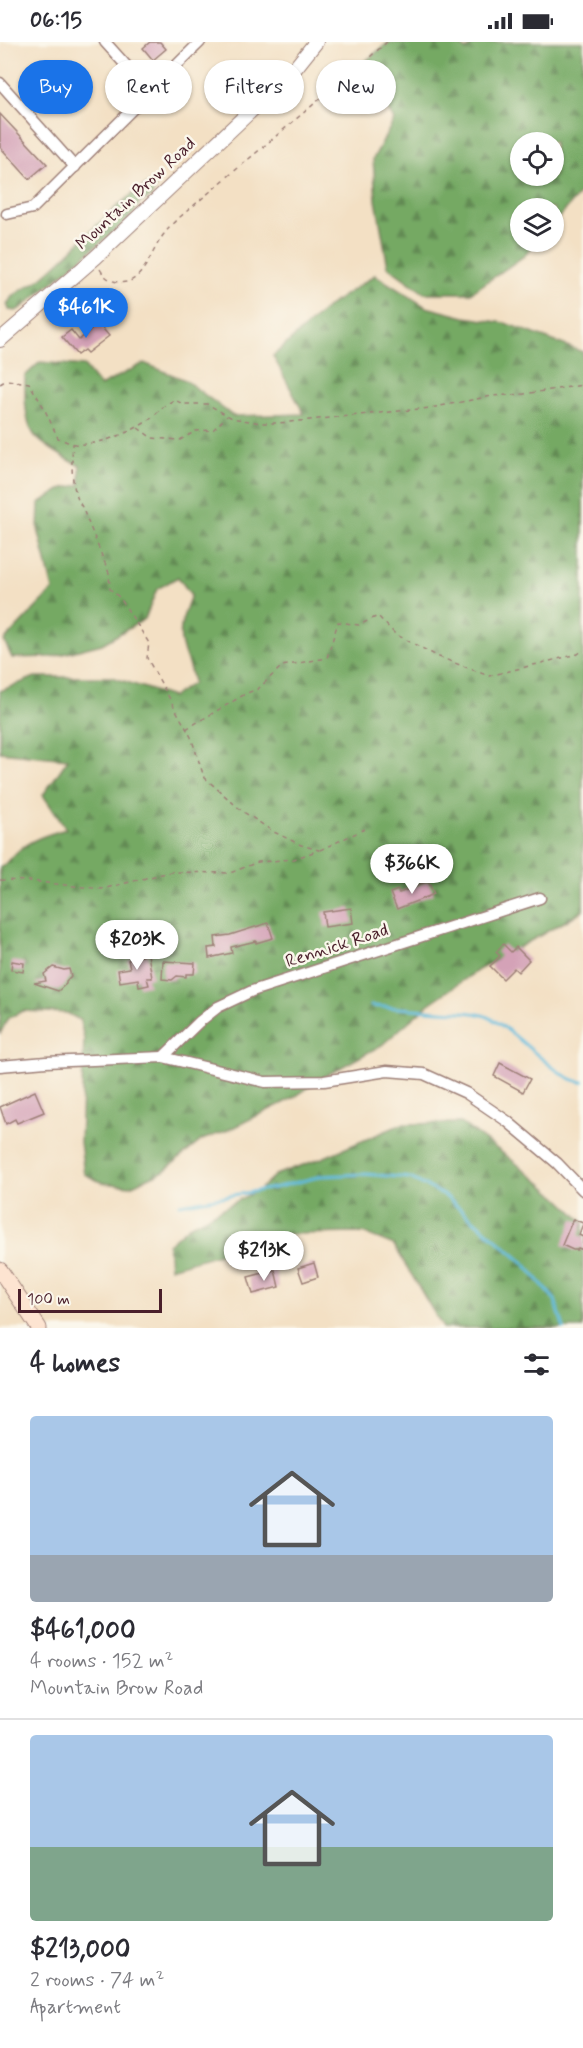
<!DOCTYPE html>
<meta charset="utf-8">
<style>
:root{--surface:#fff;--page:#f2f2f3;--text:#2b2b33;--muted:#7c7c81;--line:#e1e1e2;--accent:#1a73e8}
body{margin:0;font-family:Mynerve,sans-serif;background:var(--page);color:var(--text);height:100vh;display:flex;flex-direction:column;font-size:22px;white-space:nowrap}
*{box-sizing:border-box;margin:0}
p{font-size:20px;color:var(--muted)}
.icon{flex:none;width:33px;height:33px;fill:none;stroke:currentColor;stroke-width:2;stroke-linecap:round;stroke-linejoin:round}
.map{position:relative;height:1286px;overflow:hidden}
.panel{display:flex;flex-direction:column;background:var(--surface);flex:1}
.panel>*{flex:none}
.hud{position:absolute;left:18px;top:18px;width:548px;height:54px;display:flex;gap:12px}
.tools{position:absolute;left:510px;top:90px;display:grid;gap:12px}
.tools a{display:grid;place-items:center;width:54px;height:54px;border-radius:50%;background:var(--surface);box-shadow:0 2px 4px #0004;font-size:30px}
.scale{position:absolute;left:18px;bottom:15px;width:144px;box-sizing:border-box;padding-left:6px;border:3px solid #4a1f2b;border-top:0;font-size:16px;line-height:21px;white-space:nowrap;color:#4a1f2b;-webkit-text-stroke:4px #fbf7ec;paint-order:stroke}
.price{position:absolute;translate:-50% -51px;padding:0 14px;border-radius:21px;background:#fff;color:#222;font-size:20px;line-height:39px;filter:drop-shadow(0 2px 3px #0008)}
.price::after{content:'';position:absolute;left:50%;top:36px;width:18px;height:14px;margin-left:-9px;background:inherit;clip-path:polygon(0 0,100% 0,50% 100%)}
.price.selected{background:var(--accent);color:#fff}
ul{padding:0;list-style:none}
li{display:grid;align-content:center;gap:12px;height:318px;padding:0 30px}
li+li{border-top:2px solid var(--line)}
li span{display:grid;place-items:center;height:186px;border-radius:6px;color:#555}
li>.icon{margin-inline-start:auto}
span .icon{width:108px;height:108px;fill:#fffc;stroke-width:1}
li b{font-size:26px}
h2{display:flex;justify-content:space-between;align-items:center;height:72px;padding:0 30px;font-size:26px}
.tag{padding:0 21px;border-radius:27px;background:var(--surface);box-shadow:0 2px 4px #0004;font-size:21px;line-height:54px}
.tag.selected{background:var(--accent);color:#fff}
.status{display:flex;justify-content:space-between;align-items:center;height:42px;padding:0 30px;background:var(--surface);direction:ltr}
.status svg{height:16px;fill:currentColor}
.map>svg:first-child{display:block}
.forest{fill:url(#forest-firs);stroke:#606448;stroke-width:1.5;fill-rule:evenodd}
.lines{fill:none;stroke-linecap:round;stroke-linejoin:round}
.stream{stroke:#5db9db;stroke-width:3}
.building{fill:#d4a2b7}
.minor-casing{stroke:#9e8078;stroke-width:13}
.tertiary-casing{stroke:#9e8078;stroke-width:16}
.secondary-casing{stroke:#9e8078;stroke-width:17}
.path{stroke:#9e8078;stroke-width:1.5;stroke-dasharray:4.5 4.5;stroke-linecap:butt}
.minor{stroke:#fff;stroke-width:10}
.tertiary{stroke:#fff;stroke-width:14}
.secondary{stroke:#fde4d1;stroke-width:15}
.labels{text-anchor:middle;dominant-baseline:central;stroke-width:5;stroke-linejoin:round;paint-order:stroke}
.street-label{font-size:18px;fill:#4a1f2b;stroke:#fbf7ec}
</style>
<div class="status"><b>06:15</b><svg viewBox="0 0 49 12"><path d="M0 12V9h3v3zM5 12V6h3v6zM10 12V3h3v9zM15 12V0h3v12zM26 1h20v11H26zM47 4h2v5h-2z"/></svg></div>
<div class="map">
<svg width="583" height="1286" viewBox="0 0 583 1286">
<defs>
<pattern id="forest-firs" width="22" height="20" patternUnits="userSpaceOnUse" patternTransform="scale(1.5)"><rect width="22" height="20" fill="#75a964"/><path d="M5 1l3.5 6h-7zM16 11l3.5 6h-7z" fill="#628953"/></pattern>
</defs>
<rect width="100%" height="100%" fill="#fbf7ec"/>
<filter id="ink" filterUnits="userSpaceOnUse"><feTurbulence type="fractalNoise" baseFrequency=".0167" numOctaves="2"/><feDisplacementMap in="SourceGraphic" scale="12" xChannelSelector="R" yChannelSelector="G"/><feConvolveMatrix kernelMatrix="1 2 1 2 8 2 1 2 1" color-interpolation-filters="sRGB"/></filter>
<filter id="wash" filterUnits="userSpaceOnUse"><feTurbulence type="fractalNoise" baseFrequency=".008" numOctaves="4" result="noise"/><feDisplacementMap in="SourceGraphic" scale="24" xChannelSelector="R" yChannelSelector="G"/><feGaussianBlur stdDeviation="1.35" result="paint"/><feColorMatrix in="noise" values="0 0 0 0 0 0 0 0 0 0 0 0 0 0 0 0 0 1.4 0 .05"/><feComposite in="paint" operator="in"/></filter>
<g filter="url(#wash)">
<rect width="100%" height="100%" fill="#f3e0c4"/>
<g class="forest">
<path d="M 389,0 L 458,0 L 466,8 L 475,0 L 583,0 L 583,148 L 554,181 L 554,166 L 520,166 L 520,200 L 537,200 L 524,214 L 471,251 L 424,251 L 388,225 L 376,158 L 373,117 L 394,78 L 362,22 ZM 554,100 L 554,134 L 520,134 L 520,100 Z"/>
<path d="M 150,141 L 156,145 L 151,155 L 139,161 L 134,171 L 119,185 L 24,264 L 16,269 L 9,268 L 7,262 C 14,250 29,245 40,237 C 76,208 110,163 150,141 Z"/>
<path d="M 375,233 L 426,265 L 465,275 L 505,281 L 583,310 L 583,868 L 566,879 L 480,927 L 429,962 L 382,1003 L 327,1033 L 293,1056 L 226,1089 L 202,1098 L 164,1129 L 130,1144 L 103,1141 L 84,1132 L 80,1100 L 84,997 L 80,978 L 67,971 L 23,969 L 8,976 L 0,992 L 0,825 C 9,821 11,815 18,809 C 31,797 49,792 66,787 L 43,753 L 68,717 L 0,710 L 0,649 L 35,635 L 112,635 L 172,655 L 193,641 C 191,627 186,617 182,604 C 177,587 185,569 191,553 L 178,535 L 157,547 L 145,577 L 102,602 L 52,615 L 12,616 L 4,599 L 53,548 L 38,487 L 39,461 L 64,446 L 80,443 L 80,424 C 67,417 40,403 33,391 C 24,376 25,351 25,334 L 40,320 L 84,324 L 100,344 L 144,321 L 185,338 L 233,374 L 304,372 L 273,314 L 331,262 Z"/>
<path d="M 461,1081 C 503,1111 547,1142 583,1180 L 583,1286 L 443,1286 L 394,1203 L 364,1191 L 289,1192 L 170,1226 L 168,1202 L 189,1184 L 260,1147 L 275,1133 L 320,1117 L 402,1082 Z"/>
</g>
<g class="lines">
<g class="stream">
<path d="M 371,964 C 394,966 417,967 440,969 C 455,970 476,969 490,976 C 516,989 559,1040 583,1040"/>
<path d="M 180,1162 L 274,1146 L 322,1134 L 365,1132 L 410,1136 L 444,1153 L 524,1221 L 555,1258 L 564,1286"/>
</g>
</g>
<g id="blocks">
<g class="building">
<path d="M 150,0 L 160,0 L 166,7 L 153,18 L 143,6 Z"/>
<path d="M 0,72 L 47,122 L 29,137 L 0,105 Z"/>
<path d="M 97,280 L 109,294 L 87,311 L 84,308 L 77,313 L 62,295 L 71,288 L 79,298 L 91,288 L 90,286 Z"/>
<path d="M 428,839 L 434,852 L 397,867 L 390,851 L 398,848 L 399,851 Z"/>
<path d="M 351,866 L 353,881 L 325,885 L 323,870 Z"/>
<path d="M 268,881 L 273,896 L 256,901 L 256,899 L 231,905 L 232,911 L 209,916 L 208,906 L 216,905 L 215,895 L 230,893 Z"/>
<path d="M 503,902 L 511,910 L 516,905 L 529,918 L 518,930 L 514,926 L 503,937 L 490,924 L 500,914 L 496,910 Z"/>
<path d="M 148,912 L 152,936 L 147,936 L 149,943 L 139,945 L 138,937 L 120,940 L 118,928 L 130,926 L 128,918 Z"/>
<path d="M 12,919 L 24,921 L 23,930 L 11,928 Z"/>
<path d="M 163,919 L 195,921 L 194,932 L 186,932 L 186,935 L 177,934 L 172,938 L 162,937 Z"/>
<path d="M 53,925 L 64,928 L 69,927 L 71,934 L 66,939 L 66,942 L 58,949 L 34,941 L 46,939 L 44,932 Z"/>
<path d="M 500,1021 L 530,1037 L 523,1050 L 494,1034 Z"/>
<path d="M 35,1049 L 44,1070 L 17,1081 L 15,1077 L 6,1082 L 0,1065 Z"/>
<path d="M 573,1177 L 583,1181 L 579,1193 L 583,1195 L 583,1208 L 578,1206 L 577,1208 L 573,1208 L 562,1203 Z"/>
<path d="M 314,1221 L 318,1235 L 303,1240 L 298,1226 Z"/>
<path d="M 275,1228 L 279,1245 L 253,1252 L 248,1235 Z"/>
</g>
</g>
</g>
<g filter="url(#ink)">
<use href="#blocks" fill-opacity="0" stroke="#9e8078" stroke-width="1.5"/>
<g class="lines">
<g class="minor-casing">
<g id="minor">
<path d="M 105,0 L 150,50"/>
<path d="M 0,41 L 75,125"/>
<path d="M 7,172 L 33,166 L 200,0"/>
<path d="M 163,1015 L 199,980 L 218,965 L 252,949 L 540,856"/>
<path d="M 0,1024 L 46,1020 L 163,1015 L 265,1040 L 324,1039 L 387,1029 L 424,1032 L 466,1051 L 507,1079 L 557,1121 L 583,1148"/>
</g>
</g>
<g class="tertiary-casing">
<path id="tertiary" d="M 0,298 L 96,215 L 292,30 L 316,0"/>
</g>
<g class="secondary-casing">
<path id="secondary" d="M 0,1228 L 39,1286"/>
</g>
<g class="path">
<path d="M 100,227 C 104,234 109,239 118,240 C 143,245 151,208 164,192 C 168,186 175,181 180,175 L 327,51 L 350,41 L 361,33 L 371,14 L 387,0"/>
<path d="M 0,342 L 7,338 L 29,341 L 43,364 L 58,396 C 63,398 69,401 75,402 C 97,404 127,392 146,380 C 157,373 163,362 175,358 L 183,362 L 207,362 L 232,376 L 261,381 L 279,381 L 430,366 L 492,354 L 524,352 L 583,343"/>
<path d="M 138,386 L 152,396 L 180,398 L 196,389 L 213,388 L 227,374"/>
<path d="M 186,687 L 247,651 L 258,647 L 282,624 L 327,616 L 338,580 L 359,583 L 378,574 L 395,592 L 439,615 L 489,634 L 578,612 L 583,608"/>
<path d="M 320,808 L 367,786"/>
<path d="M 0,838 L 30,839 L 102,847 L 170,830 L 230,831 L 258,820 L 294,817 L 319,808 L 301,803 L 274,790 L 242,769 L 204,735 L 191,695 L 147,616 L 149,601 L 120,556 L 110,547 L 109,531 L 82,465 C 71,449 71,421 73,402"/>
</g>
<use href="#minor" class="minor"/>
<use href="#tertiary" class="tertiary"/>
<use href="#secondary" class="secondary"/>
</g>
</g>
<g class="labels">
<g class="street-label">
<text transform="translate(136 152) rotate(-43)">Mountain Brow Road</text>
<text transform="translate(337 904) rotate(-18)">Rennick Road</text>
</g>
</g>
</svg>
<div class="tools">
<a><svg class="icon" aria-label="locate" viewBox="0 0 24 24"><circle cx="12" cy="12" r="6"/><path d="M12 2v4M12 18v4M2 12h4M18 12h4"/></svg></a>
<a><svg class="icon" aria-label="layers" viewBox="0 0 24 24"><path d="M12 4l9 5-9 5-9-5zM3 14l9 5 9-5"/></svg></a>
</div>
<div class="scale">100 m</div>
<b class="price selected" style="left:86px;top:297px">$461K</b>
<b class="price" style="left:412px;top:853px">$366K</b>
<b class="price" style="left:137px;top:929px">$203K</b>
<b class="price" style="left:264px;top:1240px">$213K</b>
<div class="hud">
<a class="tag selected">Buy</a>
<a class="tag">Rent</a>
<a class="tag">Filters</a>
<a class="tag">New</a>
</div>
</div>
<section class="panel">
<h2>4 homes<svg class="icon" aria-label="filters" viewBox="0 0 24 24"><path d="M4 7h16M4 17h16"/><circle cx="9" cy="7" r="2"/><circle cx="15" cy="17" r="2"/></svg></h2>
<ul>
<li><span style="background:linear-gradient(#a9c7e8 75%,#9aa5b1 0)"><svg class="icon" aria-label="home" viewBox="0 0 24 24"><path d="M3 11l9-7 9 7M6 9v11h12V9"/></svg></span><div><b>$461,000</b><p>4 rooms · 152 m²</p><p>Mountain Brow Road</p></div></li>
<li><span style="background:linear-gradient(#a9c7e8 60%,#7fa58c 0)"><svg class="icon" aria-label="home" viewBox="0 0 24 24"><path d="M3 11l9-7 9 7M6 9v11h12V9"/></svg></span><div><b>$213,000</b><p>2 rooms · 74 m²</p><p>Apartment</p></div></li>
</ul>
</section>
